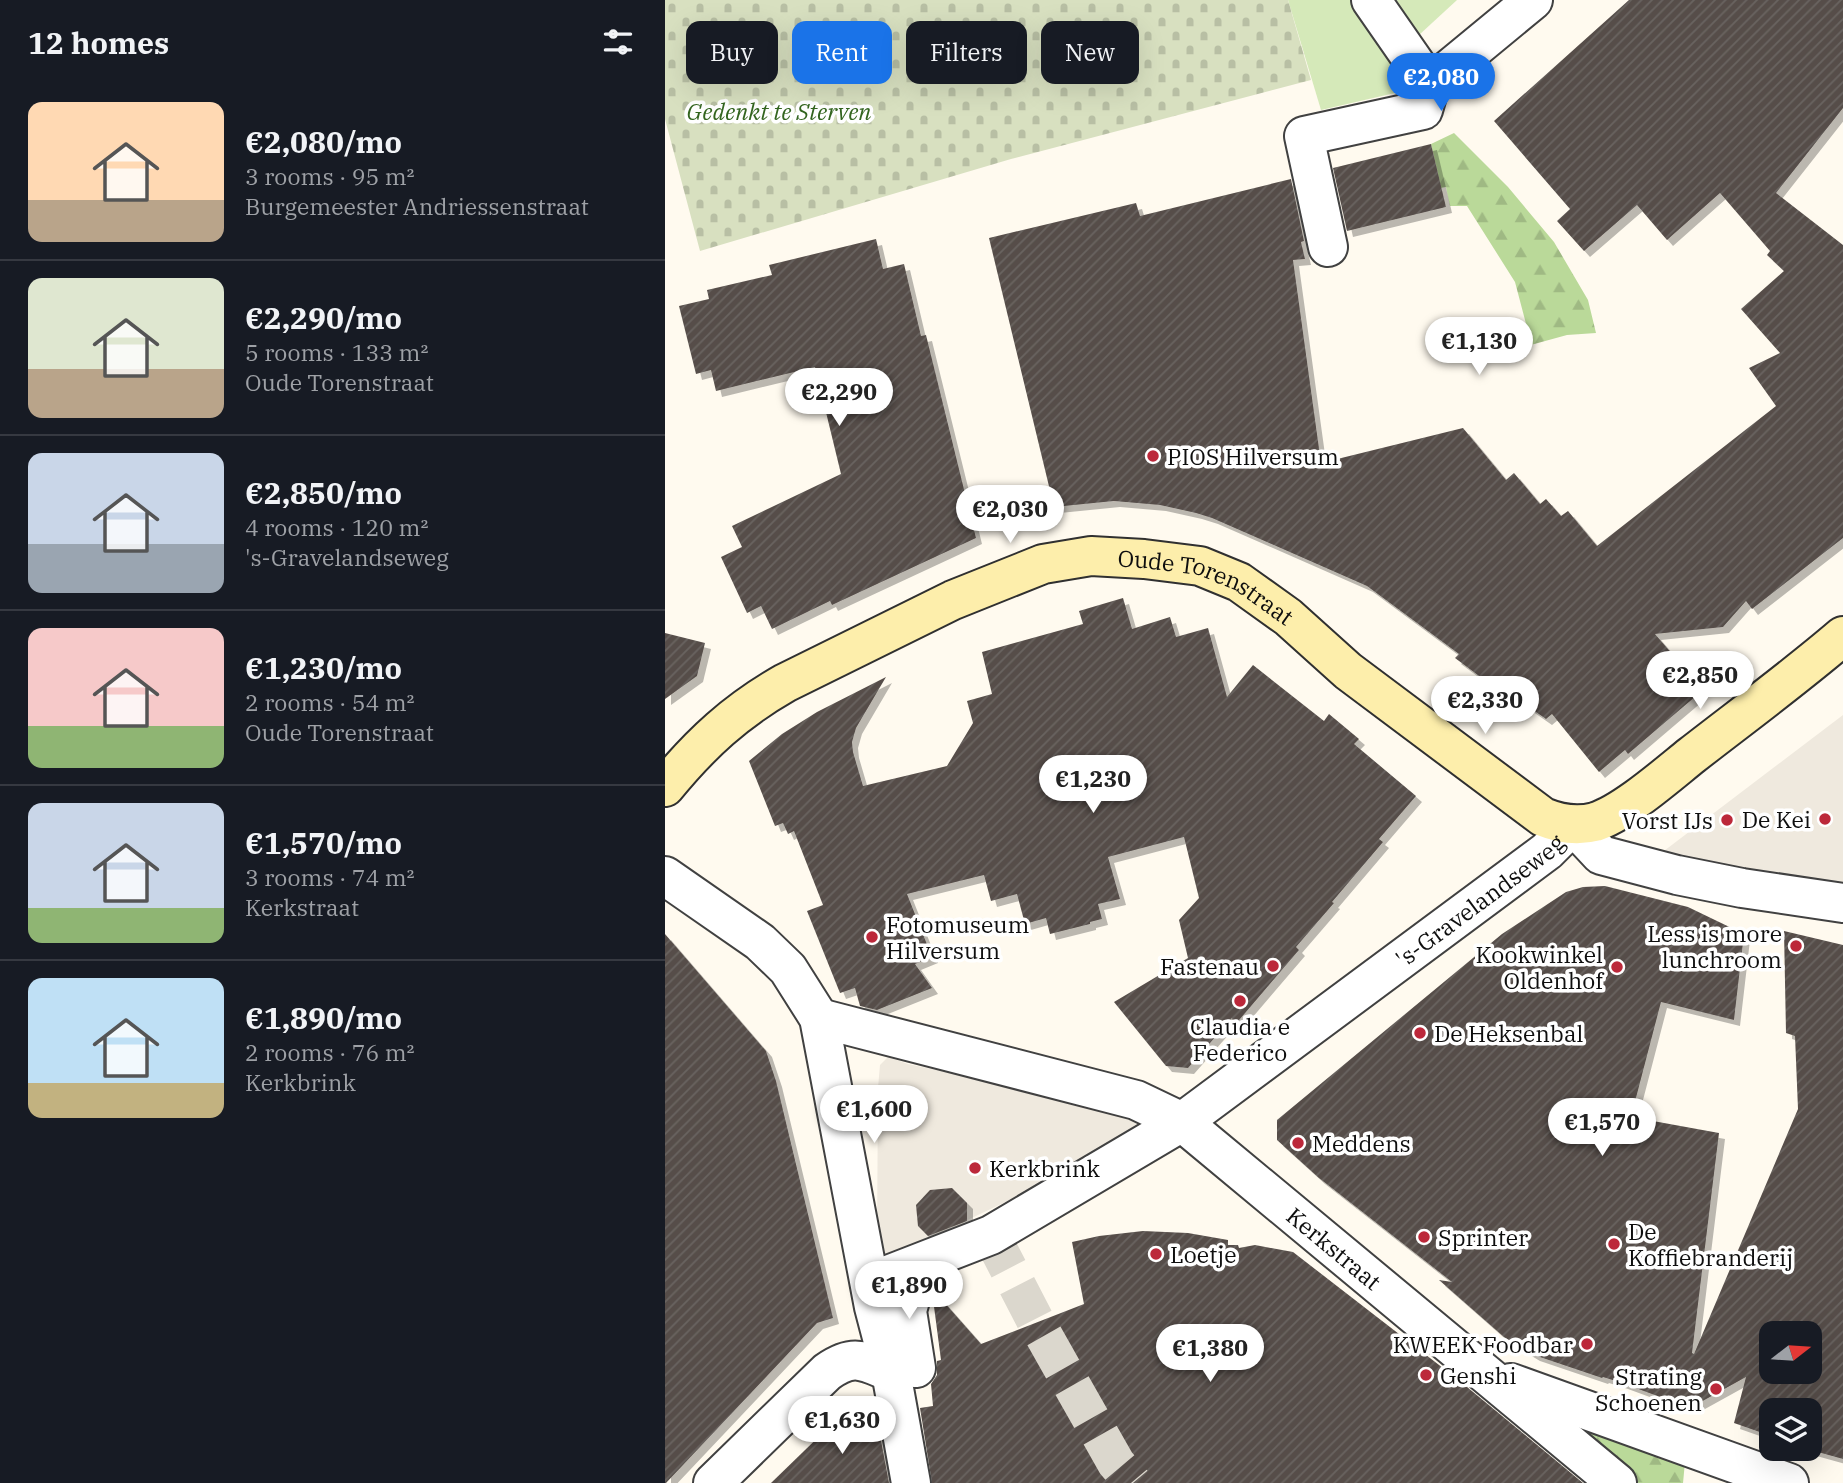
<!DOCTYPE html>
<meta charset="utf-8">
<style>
:root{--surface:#171b24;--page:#20242c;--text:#f1f3f6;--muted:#9ea1a6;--line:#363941;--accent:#1a73e8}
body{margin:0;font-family:"IBM Plex Serif",serif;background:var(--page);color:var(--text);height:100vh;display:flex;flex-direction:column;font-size:26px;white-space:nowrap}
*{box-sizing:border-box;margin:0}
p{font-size:23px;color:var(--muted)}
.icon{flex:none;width:38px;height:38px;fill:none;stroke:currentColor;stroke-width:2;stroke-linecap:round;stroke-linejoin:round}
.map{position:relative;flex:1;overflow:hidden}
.drawer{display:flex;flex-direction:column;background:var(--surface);width:665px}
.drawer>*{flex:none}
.top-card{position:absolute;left:21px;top:21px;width:665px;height:63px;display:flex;gap:14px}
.needle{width:46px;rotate:73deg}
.buttons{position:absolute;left:1094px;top:1321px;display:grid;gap:14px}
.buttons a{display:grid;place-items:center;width:63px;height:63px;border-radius:14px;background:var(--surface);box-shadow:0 7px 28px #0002;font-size:35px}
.price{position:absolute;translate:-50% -60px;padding:0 16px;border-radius:24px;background:#fff;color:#222;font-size:23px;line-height:46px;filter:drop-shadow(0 2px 4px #0008)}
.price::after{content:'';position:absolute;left:50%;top:42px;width:21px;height:16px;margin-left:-10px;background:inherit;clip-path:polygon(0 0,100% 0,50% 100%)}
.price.active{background:var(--accent);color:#fff}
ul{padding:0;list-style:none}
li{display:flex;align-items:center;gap:21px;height:175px;padding:0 28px}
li+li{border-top:2px solid var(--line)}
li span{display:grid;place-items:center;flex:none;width:196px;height:140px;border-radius:14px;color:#555}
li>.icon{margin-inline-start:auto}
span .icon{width:84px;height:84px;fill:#fffc;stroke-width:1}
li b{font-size:30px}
h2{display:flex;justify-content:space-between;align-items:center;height:84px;padding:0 28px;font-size:30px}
.tag{padding:0 24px;border-radius:14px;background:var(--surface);box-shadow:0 7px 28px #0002;font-size:24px;line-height:63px}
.tag.active{background:var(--accent);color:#fff}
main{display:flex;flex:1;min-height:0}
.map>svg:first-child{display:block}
.grass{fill:#d5e9b9}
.forest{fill:url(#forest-firs)}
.cemetery{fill:url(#cemetery-stones)}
.plaza{fill:#efe9de}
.building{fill:url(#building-hatch);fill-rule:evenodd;filter:url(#shadow)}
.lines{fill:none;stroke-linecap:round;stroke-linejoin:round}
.pedestrian-tunnel{stroke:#dbd7cd;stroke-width:38;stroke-dasharray:38 19;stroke-linecap:butt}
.pedestrian-casing{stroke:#414141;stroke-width:42}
.minor-casing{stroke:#414141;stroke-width:42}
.secondary-casing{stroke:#303030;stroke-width:42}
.pedestrian{stroke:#fff;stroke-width:38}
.minor{stroke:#fff;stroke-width:38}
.secondary{stroke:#fdeeab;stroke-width:38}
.poi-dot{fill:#bc283a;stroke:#fff;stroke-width:2.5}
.labels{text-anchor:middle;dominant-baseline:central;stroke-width:7;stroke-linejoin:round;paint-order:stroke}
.park-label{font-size:23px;font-style:italic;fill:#33651f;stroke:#fff}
.poi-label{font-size:23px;fill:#0e0e0e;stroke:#fff;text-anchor:start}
.street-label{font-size:23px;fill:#0e0e0e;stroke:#fff}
</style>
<main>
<section class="drawer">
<h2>12 homes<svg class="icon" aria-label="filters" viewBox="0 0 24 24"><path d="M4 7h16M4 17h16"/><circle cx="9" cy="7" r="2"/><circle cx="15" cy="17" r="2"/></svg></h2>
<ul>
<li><span style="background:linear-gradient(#ffd9b3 70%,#b9a48a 0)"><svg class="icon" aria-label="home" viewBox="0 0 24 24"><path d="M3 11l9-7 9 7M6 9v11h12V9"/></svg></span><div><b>€2,080/mo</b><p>3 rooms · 95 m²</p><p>Burgemeester Andriessenstraat</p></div></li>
<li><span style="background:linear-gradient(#dfe7d0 65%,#b9a48a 0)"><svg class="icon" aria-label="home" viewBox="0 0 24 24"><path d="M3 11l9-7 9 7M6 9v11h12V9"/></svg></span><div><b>€2,290/mo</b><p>5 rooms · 133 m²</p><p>Oude Torenstraat</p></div></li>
<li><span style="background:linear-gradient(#c9d6e8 65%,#9aa5b1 0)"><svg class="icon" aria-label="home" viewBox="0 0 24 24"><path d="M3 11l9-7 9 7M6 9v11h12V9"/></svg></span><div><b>€2,850/mo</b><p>4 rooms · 120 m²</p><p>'s-Gravelandseweg</p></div></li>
<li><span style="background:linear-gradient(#f6c9c9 70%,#8fb573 0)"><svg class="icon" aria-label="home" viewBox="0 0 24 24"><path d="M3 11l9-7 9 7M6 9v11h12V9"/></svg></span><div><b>€1,230/mo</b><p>2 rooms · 54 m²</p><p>Oude Torenstraat</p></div></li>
<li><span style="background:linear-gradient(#c9d6e8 75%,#8fb573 0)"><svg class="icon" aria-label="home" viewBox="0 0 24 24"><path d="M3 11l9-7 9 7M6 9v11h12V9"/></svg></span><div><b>€1,570/mo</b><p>3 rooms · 74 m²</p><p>Kerkstraat</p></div></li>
<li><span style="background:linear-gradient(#bfe0f5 75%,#c2b280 0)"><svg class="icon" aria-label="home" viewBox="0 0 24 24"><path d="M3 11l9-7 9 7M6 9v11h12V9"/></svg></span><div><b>€1,890/mo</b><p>2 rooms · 76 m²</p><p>Kerkbrink</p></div></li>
</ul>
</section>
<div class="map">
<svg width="1178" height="1483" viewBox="0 0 1178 1483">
<defs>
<pattern id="forest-firs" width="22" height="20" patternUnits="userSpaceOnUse" patternTransform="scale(1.75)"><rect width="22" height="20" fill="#bad999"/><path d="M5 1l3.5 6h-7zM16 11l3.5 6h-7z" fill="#9fb983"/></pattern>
<pattern id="cemetery-stones" width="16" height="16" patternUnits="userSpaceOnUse" patternTransform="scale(1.75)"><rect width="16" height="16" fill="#d8e0c0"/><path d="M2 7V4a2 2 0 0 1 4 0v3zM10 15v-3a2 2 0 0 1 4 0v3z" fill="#b8bfa4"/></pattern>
<pattern id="building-hatch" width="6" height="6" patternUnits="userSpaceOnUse" patternTransform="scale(1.75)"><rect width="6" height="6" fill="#564e4a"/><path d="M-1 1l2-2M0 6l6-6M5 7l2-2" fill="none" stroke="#696360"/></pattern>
<filter id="shadow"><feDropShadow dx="6" dy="6" stdDeviation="0" flood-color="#0004"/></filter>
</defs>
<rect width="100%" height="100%" fill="#fffaef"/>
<g class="grass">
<path d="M 623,0 L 692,0 L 723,51 L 730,93 L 656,110 Z"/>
<path d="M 731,0 L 792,0 L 754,35 Z"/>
</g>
<g class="forest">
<path d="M 789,133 L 843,187 L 889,242 L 923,300 L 931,333 L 902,335 L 862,346 L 865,339 L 850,282 L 802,206 L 785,206 L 781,187 L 776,188 L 766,144 Z"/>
<path d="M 922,1421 L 1020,1462 L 1018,1483 L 972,1483 L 916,1433 Z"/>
</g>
<path class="cemetery" d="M 0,0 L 623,0 L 646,80 L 346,159 L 35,251 L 0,119 Z"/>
<g class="plaza">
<path d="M 1178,715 L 1178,885 L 991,857 Z"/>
<path d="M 223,1057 L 243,1064 L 441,1106 L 473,1122 L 471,1129 L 467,1138 L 357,1194 L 214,1262 L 212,1238 L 213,1088 L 215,1065 Z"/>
</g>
<g class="building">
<path d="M 964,0 L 1178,0 L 1178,108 L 1111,193 L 1178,245 L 1178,538 L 1087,609 L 1081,601 L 1058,627 L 990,634 L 1038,690 L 963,754 L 960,750 L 934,772 L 887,714 L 881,719 L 848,696 L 845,699 L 790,658 L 794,654 L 702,586 L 547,518 L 531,513 L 495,505 L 449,501 L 389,507 L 324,238 L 471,203 L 475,216 L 626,179 L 639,241 L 636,242 L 640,259 L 628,260 L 656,463 L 798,428 L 841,480 L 849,473 L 875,504 L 881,499 L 896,516 L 903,511 L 932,546 L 1111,406 L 1084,368 L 1115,353 L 1076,309 L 1119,271 L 1102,255 L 1105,251 L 1055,193 L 1002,240 L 972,205 L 919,251 L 892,221 L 905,209 L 829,121 Z"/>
<path d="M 766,144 L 781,207 L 682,231 L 668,168 Z"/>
<path d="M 211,239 L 218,269 L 239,264 L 256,336 L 261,335 L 311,538 L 167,605 L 165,601 L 107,629 L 96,606 L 82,613 L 56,557 L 77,547 L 67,526 L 176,474 L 150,367 L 51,391 L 46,370 L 31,374 L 14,306 L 44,299 L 42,290 L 107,275 L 104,265 Z"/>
<path d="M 458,598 L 467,629 L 505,617 L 511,637 L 543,628 L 562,697 L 588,665 L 659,721 L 664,714 L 694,739 L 689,744 L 751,796 L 714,839 L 718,842 L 667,902 L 669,903 L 631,947 L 634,950 L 569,1026 L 567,1018 L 523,1068 L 501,1066 L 449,1002 L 523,958 L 514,920 L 534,898 L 519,837 L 443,857 L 455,899 L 433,904 L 437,919 L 425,922 L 425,924 L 385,934 L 381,918 L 360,924 L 352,894 L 326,901 L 319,875 L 242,894 L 267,957 L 250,964 L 267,988 L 212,1010 L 195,1006 L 190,988 L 175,993 L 142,911 L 158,905 L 129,831 L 123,834 L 118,823 L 110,826 L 84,761 L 117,734 L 152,712 L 221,677 L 191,728 L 187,742 L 188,752 L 198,786 L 282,766 L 308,723 L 302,701 L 327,694 L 317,652 L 418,624 L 414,611 Z"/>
<path d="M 0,633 L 40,643 L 32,676 L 0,699 Z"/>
<path d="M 940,886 L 1023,907 L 1079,934 L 1069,1020 L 996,1002 L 966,1117 L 1054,1133 L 1027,1353 L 1029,1354 L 1133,1109 L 1130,1036 L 1121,1033 L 1119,931 L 1178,945 L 1178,1459 L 1142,1449 L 1144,1449 L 1144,1410 L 1106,1410 L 1106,1436 L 1069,1423 L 1081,1377 L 1025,1408 L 957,1383 L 938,1377 L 937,1378 L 869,1355 L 839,1337 L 774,1280 L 787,1282 L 654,1178 L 612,1140 L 612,1120 L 837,934 L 901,892 L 918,887 ZM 1106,1334 L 1144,1334 L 1144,1372 L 1106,1372 Z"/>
<path d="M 0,934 L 101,1051 L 111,1081 L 168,1318 L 152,1323 L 1,1483 L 0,1483 Z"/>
<path d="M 287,1188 L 302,1203 L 302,1221 L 263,1236 L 253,1226 L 251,1205 L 265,1190 Z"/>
<path d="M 478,1231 L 523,1233 L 563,1240 L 563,1245 L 573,1245 L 574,1248 L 590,1245 L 628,1252 L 796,1382 L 918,1483 L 267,1483 L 255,1408 L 268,1406 L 266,1384 L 272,1375 L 272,1361 L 276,1360 L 268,1299 L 270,1292 L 316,1344 L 419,1304 L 407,1242 L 434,1236 Z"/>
<path d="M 211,1414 L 224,1483 L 106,1483 L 171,1420 Z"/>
</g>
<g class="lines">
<path class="pedestrian-tunnel" d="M 326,1235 L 371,1322 L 451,1463 L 468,1483"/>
<g class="pedestrian-casing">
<g id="pedestrian">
<path id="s1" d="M 154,1018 L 471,1100 L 517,1122 L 952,1483"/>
<path id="s2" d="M 205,1282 L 326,1235 L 517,1122 L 882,851 L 908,825 L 936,855 L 1012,875 L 1077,888 L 1178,903"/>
<path d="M 251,1368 L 242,1311 L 255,1264"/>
<path d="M 846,1383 L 1124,1483"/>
</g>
</g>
<g class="minor-casing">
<g id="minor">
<path d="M 706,0 L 765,85 L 868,0"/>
<path d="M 663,247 L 639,136 L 758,110 L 765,85"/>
<path d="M 0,876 L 95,942 L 123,969 L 154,1018 L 209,1307 L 226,1372 L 246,1483"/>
<path d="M 48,1483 L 162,1372 C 189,1353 198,1361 226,1372"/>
</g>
</g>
<g class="secondary-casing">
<g id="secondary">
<path id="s3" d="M 0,787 C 36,743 71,711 120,683 L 288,600 L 378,564 L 426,556 L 479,559 L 535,566 L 574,582 L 623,617 L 683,671 L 878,817 C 895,824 911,827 930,822 C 959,813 1002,775 1027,755 C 1077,716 1129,678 1178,636"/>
</g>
</g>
<use href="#pedestrian" class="pedestrian"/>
<use href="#minor" class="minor"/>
<use href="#secondary" class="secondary"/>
</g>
<g class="poi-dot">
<circle cx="488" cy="456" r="7"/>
<circle cx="1160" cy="819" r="7"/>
<circle cx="1062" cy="820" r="7"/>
<circle cx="207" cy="937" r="7"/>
<circle cx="1131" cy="946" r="7"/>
<circle cx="608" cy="966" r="7"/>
<circle cx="952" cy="967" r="7"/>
<circle cx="575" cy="1001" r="7"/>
<circle cx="755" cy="1033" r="7"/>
<circle cx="633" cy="1143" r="7"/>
<circle cx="310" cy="1168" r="7"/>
<circle cx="759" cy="1237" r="7"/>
<circle cx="949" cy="1244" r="7"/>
<circle cx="491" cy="1254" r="7"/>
<circle cx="922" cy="1344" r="7"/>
<circle cx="761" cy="1375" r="7"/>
<circle cx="1051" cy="1389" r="7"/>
</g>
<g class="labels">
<g class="park-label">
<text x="114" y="111">Gedenkt te Sterven</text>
</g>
<g class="poi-label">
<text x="502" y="456">PIOS Hilversum</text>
<text x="1146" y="819" text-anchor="end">De Kei</text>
<text x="1048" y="820" text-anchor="end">Vorst IJs</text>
<text x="221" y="924">Fotomuseum<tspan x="221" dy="26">Hilversum</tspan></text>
<text x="1117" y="933" text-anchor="end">Less is more<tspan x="1117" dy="26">lunchroom</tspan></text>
<text x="938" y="954" text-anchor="end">Kookwinkel<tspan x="938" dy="26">Oldenhof</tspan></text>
<text x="594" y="966" text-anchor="end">Fastenau</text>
<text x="575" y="1026" text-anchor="middle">Claudia e<tspan x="575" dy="26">Federico</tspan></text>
<text x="769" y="1033">De Heksenbal</text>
<text x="647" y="1143">Meddens</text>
<text x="324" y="1168">Kerkbrink</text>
<text x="963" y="1231">De<tspan x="963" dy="26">Koffiebranderij</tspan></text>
<text x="773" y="1237">Sprinter</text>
<text x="505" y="1254">Loetje</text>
<text x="908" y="1344" text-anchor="end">KWEEK Foodbar</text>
<text x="775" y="1375">Genshi</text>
<text x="1037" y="1376" text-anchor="end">Strating<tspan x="1037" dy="26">Schoenen</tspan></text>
</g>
<g class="street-label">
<text stroke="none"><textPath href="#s3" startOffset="614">Oude Torenstraat</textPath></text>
<text stroke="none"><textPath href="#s2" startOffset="723">'s-Gravelandseweg</textPath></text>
<text stroke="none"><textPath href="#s1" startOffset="576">Kerkstraat</textPath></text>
</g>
</g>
</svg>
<div class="buttons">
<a><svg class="needle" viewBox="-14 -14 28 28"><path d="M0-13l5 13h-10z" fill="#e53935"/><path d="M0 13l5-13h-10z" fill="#9ea1a6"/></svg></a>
<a><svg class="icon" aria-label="layers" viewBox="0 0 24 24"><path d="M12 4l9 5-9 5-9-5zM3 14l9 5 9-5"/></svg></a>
</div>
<b class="price active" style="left:776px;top:113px">€2,080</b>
<b class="price" style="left:814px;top:377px">€1,130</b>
<b class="price" style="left:174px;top:428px">€2,290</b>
<b class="price" style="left:345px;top:545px">€2,030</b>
<b class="price" style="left:1035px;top:711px">€2,850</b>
<b class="price" style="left:820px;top:736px">€2,330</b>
<b class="price" style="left:428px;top:815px">€1,230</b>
<b class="price" style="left:209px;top:1145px">€1,600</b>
<b class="price" style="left:937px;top:1158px">€1,570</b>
<b class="price" style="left:244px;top:1321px">€1,890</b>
<b class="price" style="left:545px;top:1384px">€1,380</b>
<b class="price" style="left:177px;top:1456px">€1,630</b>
<div class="top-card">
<a class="tag">Buy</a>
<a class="tag active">Rent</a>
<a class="tag">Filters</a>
<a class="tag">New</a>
</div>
</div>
</main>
